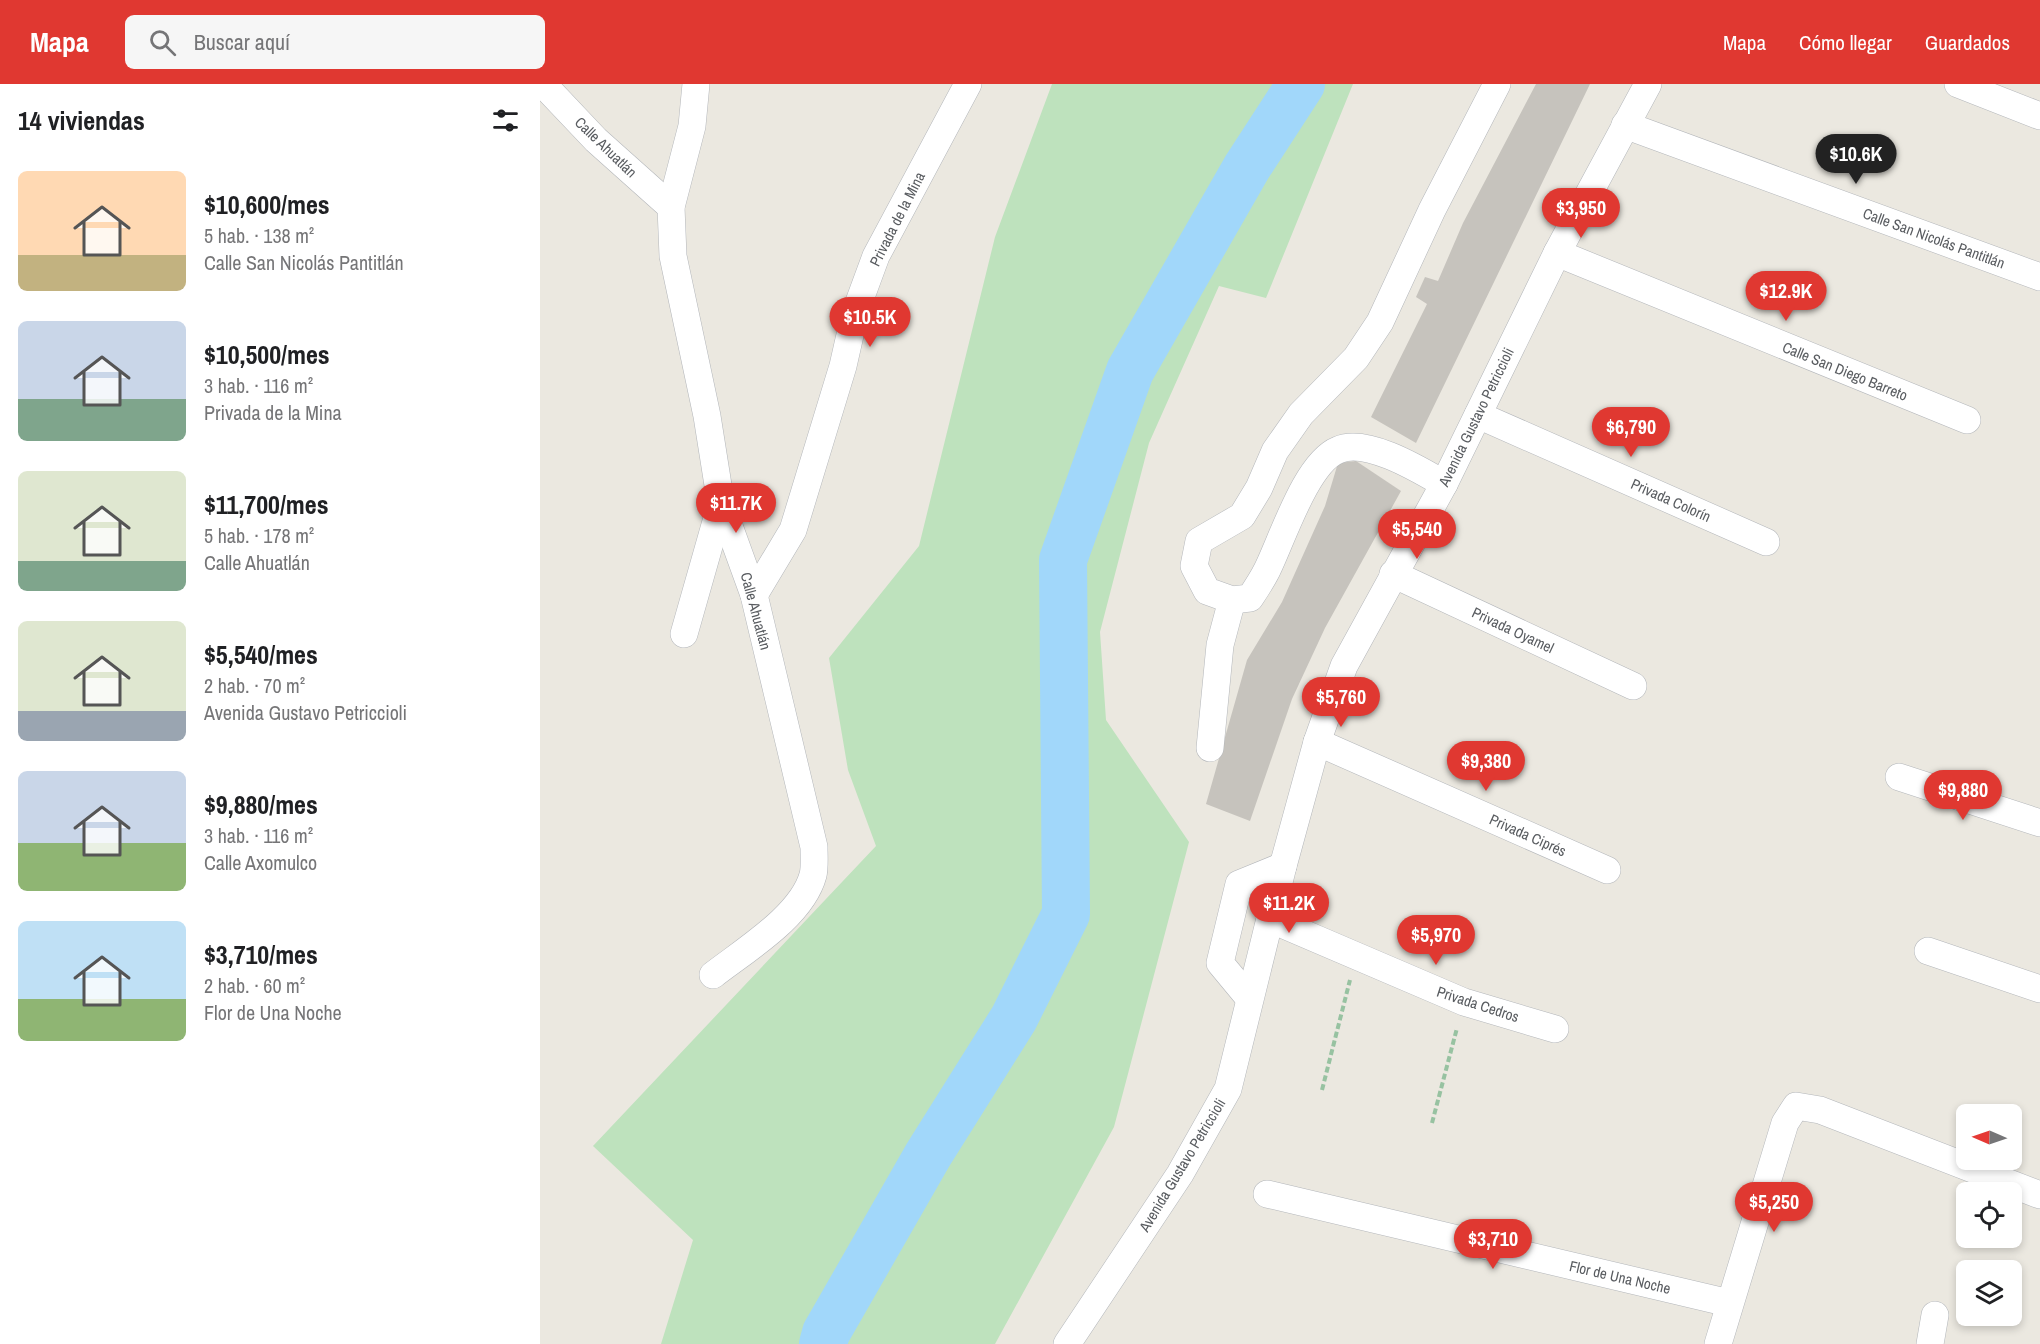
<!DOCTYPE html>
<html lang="es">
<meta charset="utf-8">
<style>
:root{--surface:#fff;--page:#f6f6f6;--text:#202124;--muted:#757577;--accent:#e03831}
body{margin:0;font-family:"Archivo Narrow",sans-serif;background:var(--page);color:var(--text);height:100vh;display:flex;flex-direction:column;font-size:22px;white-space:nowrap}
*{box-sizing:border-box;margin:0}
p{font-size:20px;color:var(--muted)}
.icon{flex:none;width:33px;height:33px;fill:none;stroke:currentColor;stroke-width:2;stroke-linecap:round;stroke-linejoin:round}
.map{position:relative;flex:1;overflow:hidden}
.panel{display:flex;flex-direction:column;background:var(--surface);width:540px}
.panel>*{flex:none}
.needle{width:39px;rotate:272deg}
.controls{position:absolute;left:1416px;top:1020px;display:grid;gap:12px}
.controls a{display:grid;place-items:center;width:66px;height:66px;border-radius:9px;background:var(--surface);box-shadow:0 3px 9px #0003;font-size:30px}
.price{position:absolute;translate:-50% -51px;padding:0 14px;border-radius:21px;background:var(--accent);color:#fff;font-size:20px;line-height:39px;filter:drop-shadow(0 2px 3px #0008)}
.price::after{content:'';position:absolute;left:50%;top:36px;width:18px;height:14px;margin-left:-9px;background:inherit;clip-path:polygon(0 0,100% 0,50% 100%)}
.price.selected{background:#222;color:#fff}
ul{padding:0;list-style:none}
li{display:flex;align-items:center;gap:18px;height:150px;padding:0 18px}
li span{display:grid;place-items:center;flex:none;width:168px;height:120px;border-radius:9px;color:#555}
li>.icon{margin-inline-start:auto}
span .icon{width:72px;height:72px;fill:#fffc;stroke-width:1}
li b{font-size:26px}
h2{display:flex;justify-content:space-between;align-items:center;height:72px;padding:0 18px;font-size:26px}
header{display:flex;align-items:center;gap:36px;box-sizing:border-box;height:84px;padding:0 30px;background:var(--accent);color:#fff}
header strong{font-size:28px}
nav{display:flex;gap:33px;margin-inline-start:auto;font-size:21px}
.search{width:420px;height:54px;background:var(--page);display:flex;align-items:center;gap:15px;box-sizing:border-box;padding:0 21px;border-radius:9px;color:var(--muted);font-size:22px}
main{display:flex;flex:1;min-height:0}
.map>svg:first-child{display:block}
.green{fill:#bee2bd}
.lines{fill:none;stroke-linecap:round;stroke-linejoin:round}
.river{stroke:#a1d7fa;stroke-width:48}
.building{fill:#c6c3bd}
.minor-casing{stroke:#b3b6ba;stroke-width:28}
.path{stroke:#97c2a1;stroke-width:4;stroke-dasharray:6 3;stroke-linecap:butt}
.minor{stroke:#fff;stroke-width:27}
.labels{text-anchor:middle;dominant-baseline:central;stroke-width:5;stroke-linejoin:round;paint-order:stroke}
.street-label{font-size:15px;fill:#595c60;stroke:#fff}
</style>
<header>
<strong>Mapa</strong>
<div class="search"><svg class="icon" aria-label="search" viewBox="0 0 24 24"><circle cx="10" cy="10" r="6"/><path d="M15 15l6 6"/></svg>Buscar aquí</div>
<nav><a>Mapa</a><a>Cómo llegar</a><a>Guardados</a></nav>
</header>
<main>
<section class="panel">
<h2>14 viviendas<svg class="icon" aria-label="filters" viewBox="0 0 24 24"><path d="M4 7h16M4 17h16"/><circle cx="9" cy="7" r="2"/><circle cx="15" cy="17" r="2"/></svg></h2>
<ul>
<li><span style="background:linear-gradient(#ffd9b3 70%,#c2b280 0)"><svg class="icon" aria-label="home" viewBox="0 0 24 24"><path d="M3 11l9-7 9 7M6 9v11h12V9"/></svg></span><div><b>$10,600/mes</b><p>5 hab. · 138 m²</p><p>Calle San Nicolás Pantitlán</p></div></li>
<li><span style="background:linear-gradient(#c9d6e8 65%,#7fa58c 0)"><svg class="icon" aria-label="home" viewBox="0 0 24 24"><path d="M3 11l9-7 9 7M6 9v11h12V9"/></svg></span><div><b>$10,500/mes</b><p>3 hab. · 116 m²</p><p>Privada de la Mina</p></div></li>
<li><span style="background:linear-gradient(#dfe7d0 75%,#7fa58c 0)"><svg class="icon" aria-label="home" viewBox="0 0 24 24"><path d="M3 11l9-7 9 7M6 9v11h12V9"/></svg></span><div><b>$11,700/mes</b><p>5 hab. · 178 m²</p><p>Calle Ahuatlán</p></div></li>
<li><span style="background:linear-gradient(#dfe7d0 75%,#9aa5b1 0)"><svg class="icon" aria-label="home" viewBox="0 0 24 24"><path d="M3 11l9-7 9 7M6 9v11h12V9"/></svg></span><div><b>$5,540/mes</b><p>2 hab. · 70 m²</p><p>Avenida Gustavo Petriccioli</p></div></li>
<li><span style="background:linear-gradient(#c9d6e8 60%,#8fb573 0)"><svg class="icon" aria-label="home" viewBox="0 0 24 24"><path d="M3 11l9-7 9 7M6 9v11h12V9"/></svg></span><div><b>$9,880/mes</b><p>3 hab. · 116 m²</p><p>Calle Axomulco</p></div></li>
<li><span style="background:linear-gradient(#bfe0f5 65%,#8fb573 0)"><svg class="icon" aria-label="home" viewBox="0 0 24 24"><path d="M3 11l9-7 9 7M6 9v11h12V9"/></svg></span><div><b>$3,710/mes</b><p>2 hab. · 60 m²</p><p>Flor de Una Noche</p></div></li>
</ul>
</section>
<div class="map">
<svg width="1500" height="1260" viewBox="0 0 1500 1260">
<rect width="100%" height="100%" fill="#ebe8e0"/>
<path class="green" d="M 512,0 L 813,0 L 726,214 L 679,202 L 609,359 L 560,548 L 566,636 L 649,758 L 574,1043 L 455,1260 L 121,1260 L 153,1156 L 53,1062 L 336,762 L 308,686 L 289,574 L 379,462 L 455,153 Z"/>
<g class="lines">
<path class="river" d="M 283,1260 L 286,1249 L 388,1071 L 474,934 L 526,830 L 523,476 L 590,287 L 707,83 L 761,0"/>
</g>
<g class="building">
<path d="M 996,0 L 1050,0 L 876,359 L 831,333 L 887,220 L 876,213 L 885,193 L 898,197 L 923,139 Z"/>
<path d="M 816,377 L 861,407 L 785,544 L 752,615 L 710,737 L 666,720 L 707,576 L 742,518 L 785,422 L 798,379 Z"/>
</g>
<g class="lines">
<g class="minor-casing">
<g id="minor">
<path d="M 3,0 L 56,56 L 131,123"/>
<path d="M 156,0 L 152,42 L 131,123 L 133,172 L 167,332 L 181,420 L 214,511 L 274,763 C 274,772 275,783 273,791 C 262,832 205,866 173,891"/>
<path d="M 1418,0 L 1500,32"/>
<path d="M 1085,41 L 1500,193"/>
<path d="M 1017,169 L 1427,336"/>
<path d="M 938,331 L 1226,458"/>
<path d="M 904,400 C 880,386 826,353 798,366 C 766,379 742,456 727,486 C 722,496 716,505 710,514 L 692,516 L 667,507 L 654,482 L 659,457 L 702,432 L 719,404 L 735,367 L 761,330 L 816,274 L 840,238 L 892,126 L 957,0"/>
<path d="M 853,490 L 1093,602"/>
<path d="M 214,511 L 253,446 L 303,282 L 315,229 L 336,172 L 428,0"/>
<path d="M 144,550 L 181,420"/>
<path d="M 777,658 L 1067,786"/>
<path d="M 670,664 L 680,561 L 692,516"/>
<path d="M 1359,693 L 1500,739"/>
<path d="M 730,835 L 924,918 L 1015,945"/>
<path d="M 1388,867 L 1500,905"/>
<path d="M 709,914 L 680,879 L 699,800 L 743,782"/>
<path d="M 727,1110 L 1189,1219"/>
<path d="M 527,1260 L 640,1090 L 688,1005 L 743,782 L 777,658 L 804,582 L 904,400 L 1017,169 L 1108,0"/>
<path d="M 1178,1260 L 1245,1039 L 1256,1022 L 1280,1026 L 1500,1111"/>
<path d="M 1390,1260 L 1395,1231"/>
</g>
</g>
<g class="path">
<path d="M 782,1006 L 810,896"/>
<path d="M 892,1039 L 917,944"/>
</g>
<use href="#minor" class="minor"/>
</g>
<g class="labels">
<g class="street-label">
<text transform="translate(66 63) rotate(44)">Calle Ahuatlán</text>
<text transform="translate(357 135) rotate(-63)">Privada de la Mina</text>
<text transform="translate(1394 154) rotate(20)">Calle San Nicolás Pantitlán</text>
<text transform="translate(1305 287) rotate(22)">Calle San Diego Barreto</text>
<text transform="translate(936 333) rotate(-64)">Avenida Gustavo Petriccioli</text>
<text transform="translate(1131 416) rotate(24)">Privada Colorín</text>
<text transform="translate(216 527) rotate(75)">Calle Ahuatlán</text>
<text transform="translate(973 546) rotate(25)">Privada Oyamel</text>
<text transform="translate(988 751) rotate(24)">Privada Ciprés</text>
<text transform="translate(938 920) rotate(18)">Privada Cedros</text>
<text transform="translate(642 1081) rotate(-59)">Avenida Gustavo Petriccioli</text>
<text transform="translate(1080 1193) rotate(13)">Flor de Una Noche</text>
</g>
</g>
</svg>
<div class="controls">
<a><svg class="needle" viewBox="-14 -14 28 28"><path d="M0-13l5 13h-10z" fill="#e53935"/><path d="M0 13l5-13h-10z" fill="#757577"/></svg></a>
<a><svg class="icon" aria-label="locate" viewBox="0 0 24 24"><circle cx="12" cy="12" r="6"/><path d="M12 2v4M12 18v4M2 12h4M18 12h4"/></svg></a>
<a><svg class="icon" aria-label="layers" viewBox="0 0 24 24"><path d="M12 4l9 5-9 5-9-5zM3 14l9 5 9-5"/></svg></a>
</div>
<b class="price selected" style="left:1316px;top:101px">$10.6K</b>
<b class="price" style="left:1041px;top:155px">$3,950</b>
<b class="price" style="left:1246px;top:238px">$12.9K</b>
<b class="price" style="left:330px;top:264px">$10.5K</b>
<b class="price" style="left:1091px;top:374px">$6,790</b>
<b class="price" style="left:196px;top:450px">$11.7K</b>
<b class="price" style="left:877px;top:476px">$5,540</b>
<b class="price" style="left:801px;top:644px">$5,760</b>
<b class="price" style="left:946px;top:708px">$9,380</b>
<b class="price" style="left:1423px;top:737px">$9,880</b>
<b class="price" style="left:749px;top:850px">$11.2K</b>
<b class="price" style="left:896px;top:882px">$5,970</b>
<b class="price" style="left:1234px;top:1149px">$5,250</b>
<b class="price" style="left:953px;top:1186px">$3,710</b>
</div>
</main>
